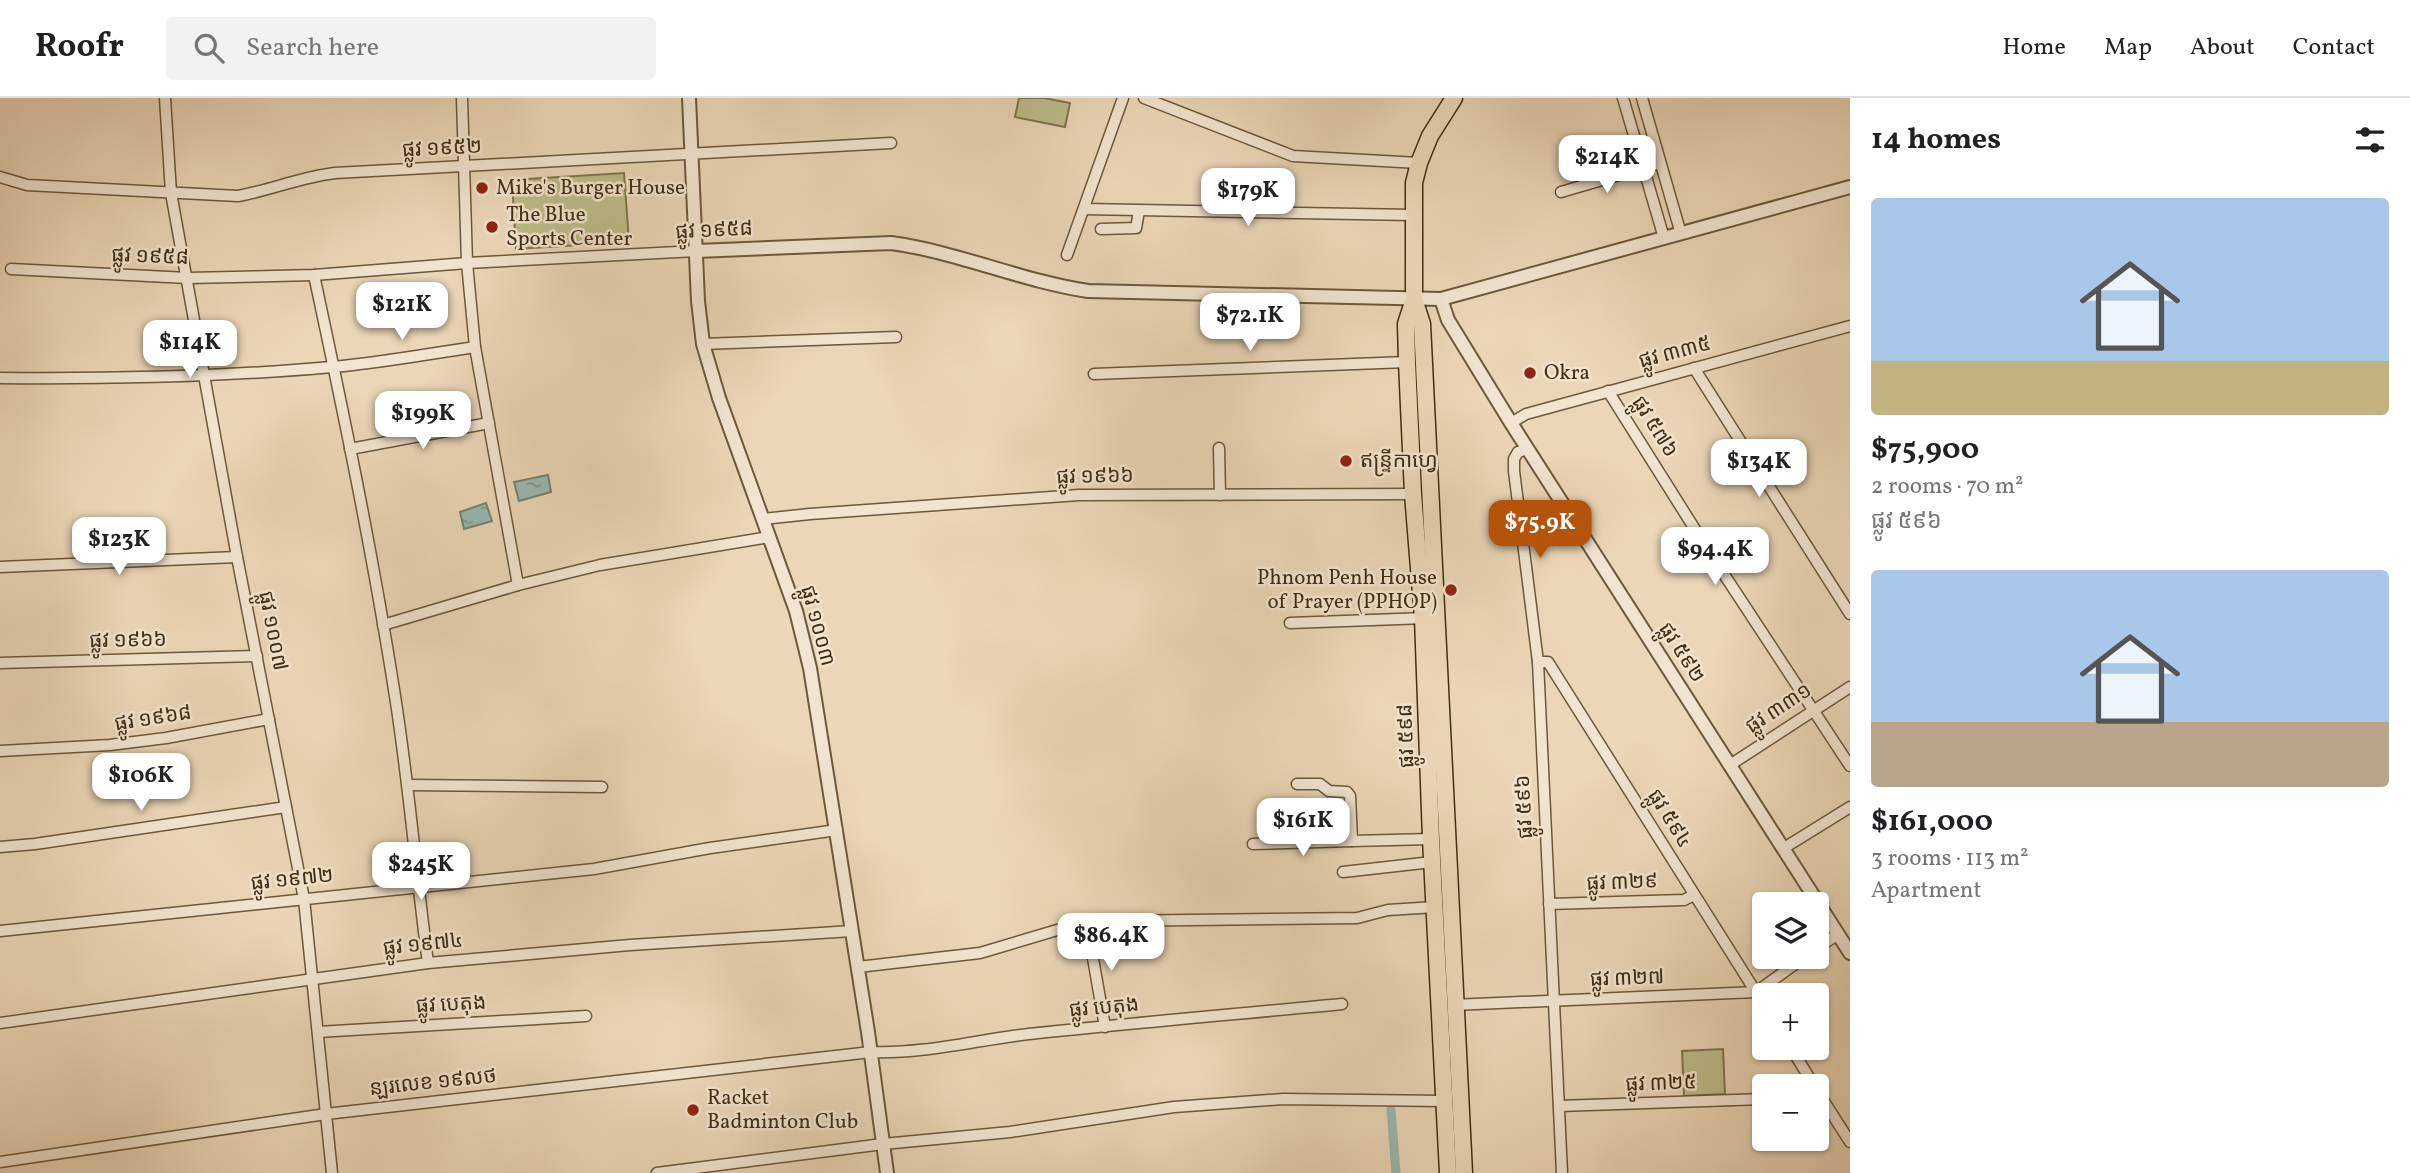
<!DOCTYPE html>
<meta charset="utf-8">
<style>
:root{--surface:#fff;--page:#f2f2f2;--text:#202124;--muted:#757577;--line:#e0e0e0;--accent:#b45309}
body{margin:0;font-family:Vollkorn,"Noto Sans Khmer",serif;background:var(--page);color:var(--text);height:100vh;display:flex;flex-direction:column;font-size:26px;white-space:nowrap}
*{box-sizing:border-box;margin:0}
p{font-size:23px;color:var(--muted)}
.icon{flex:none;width:38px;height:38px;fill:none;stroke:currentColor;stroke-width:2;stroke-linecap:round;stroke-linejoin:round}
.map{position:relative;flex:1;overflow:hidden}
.details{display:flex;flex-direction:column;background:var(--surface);width:560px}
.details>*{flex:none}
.tools{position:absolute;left:1752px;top:794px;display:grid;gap:14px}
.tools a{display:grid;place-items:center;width:77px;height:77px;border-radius:7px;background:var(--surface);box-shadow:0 2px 5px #0004;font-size:35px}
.price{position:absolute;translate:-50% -60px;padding:0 16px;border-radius:14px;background:#fff;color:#222;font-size:23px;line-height:46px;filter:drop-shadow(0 2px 4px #0008)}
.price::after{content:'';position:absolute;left:50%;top:42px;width:21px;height:16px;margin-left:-10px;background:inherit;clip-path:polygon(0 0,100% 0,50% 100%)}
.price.selected{background:var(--accent);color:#fff}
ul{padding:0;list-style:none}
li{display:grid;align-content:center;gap:14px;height:371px;padding:0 21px}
li span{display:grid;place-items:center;height:217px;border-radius:7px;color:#555}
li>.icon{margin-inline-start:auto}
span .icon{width:126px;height:126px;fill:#fffc;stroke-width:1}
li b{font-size:30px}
h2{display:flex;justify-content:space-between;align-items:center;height:84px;padding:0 21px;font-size:30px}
header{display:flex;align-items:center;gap:42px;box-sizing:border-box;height:98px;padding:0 35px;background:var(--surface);border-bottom:2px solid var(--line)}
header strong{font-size:33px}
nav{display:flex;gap:38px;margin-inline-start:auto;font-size:24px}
.search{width:490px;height:63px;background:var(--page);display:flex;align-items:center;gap:18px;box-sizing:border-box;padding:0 24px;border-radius:7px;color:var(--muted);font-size:26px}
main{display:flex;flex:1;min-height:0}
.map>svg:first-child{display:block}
.pitch{fill:#bdbc8a;stroke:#80754d;stroke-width:2}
.water{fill:url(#water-ripples);stroke:#768171;stroke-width:2}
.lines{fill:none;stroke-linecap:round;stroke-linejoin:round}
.canal{stroke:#98b9b1;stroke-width:9}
.minor-casing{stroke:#6c583a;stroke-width:13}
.tertiary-casing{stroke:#6c583a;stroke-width:16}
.primary-casing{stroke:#422e10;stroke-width:19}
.minor{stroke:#f2e4d0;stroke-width:10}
.tertiary{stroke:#f2e4d0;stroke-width:12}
.primary{stroke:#ebd6b7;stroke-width:16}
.poi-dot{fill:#8f2418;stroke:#f2e4d0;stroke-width:2.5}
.labels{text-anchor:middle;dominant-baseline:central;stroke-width:5;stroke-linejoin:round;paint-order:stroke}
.street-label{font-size:21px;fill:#422e10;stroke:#f2e4d0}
.poi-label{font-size:21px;fill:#422e10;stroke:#f2e4d0;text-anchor:start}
</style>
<header>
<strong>Roofr</strong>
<div class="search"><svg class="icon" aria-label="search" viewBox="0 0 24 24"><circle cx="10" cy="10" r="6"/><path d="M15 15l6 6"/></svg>Search here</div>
<nav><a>Home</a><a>Map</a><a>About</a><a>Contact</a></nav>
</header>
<main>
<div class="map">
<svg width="1850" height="1075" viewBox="0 0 1850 1075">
<defs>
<pattern id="water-ripples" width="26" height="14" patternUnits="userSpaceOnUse" patternTransform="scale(1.75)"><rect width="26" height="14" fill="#98b9b1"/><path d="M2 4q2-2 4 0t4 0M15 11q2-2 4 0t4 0" fill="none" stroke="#7e978f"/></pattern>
</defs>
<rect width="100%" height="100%" fill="#ebd6b7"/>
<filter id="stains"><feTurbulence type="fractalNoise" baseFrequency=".00286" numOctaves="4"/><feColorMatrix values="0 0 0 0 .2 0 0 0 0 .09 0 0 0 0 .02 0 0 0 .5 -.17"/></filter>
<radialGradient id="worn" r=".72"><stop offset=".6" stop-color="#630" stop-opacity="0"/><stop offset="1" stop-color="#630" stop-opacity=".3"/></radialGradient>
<g class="pitch">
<path d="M 1019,0 L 1044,0 L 1070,5 L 1065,29 L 1015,19 Z"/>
<path d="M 624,75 L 629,144 L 516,151 L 512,82 Z"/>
<path d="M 1723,951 L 1725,996 L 1684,998 L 1682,953 Z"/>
</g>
<g class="water">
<path d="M 548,377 L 551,394 L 519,403 L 514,384 Z"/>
<path d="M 486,405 L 492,423 L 464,431 L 460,414 Z"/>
</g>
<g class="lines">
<path class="canal" d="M 1391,1012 L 1396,1075"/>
<g class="minor-casing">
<g id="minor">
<path d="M 165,0 L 171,95 L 237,459 L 304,801 L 332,1075"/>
<path d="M 462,0 L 467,165 L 475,249 L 518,487"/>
<path d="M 1144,0 L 1293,58 L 1419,65"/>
<path d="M 1623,0 L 1664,140"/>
<path d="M 1642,0 L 1681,136"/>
<path d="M 0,79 L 27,87 L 238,98 C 271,92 301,79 335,75 L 891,45"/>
<path d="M 1561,94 L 1660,65"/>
<path d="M 1084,111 L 1413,117"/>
<path d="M 1101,131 L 1136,130 L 1139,113"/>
<path d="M 1067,157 L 1123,0"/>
<path d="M 11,171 L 188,180 L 314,177 L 467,165 L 697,153"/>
<path d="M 314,177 C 344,317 373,457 395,598 C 409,686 416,776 428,865"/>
<path d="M 703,246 L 896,239"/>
<path d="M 1694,270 L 1850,516"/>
<path d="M 1094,276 L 1407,264"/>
<path d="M 0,280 C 111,281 221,279 332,269 C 379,265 427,256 475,249"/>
<path d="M 1608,293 L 1708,452 L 1850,668"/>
<path d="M 1511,325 L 1526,316 L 1850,228"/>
<path d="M 1219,350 L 1220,397"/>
<path d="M 350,351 L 489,325"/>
<path d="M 1528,351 L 1518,354 L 1514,361 L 1514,373 L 1538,564 L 1562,1075"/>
<path d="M 763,421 L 810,416 L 1079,397 L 1416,396"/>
<path d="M 0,469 L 237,459"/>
<path d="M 1290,525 L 1426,520"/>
<path d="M 383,527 L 518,487 L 600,467 L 769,439"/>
<path d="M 1538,564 L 1548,564 L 1764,907"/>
<path d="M 0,565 L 257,558"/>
<path d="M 0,653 L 110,647 L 166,640 L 269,621"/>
<path d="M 1730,667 L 1850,589"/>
<path d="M 1297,686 L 1320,686 L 1329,693 L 1347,694 L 1350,698 L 1352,743 L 1431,741"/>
<path d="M 408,687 L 602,689"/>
<path d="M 1253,746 L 1352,743"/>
<path d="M 0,749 L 35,746 L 286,709"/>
<path d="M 1784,750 L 1850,709"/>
<path d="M 1343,774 L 1432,764"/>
<path d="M 1549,806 L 1684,802 L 1694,797"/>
<path d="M 1087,826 L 1105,929"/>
<path d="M 0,833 L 594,771 L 710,750 L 837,732"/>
<path d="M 1816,851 L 1838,836"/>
<path d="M 858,869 L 980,855 L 1064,830 L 1109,823 L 1357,820 L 1388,812 L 1435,809"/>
<path d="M 1453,907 L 1756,894 L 1805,859"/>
<path d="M 0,925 L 428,865 L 630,847 L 852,833"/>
<path d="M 318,934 L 586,918"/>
<path d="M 1791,950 L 1815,989"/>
<path d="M 1816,991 L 1850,1044"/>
<path d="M 1559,1008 L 1764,1001"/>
<path d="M 0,1064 L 326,1016 L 871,954 C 925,956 976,942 1029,936 C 1133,925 1238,916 1342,906"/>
<path d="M 657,1075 L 883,1046 L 1010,1034 L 1174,1009 L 1283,1001 L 1444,1003"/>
</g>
</g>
<g class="tertiary-casing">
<g id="tertiary">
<path d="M 689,0 L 698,203 L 703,246 L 719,300 L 796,513 L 810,570 L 868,934 L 887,1075"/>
<path d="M 697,153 L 891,145 C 958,154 1021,183 1088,193 L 1441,201 L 1850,89"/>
<path d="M 1441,201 L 1448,222 L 1511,325 L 1850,855"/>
</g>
</g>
<g class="primary-casing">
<g id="primary">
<path d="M 1454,0 L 1430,38 L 1419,65 L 1414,85 L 1414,201 L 1422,226 L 1464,1075"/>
<path d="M 1414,201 L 1406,226 L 1407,264 L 1413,396 L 1423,520 L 1431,741 L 1448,1075"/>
</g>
</g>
<use href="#minor" class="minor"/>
<use href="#tertiary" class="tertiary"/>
<use href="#primary" class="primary"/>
</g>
<g class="poi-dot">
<circle cx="482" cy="90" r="7"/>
<circle cx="492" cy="129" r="7"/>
<circle cx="1530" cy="275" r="7"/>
<circle cx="1346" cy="363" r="7"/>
<circle cx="1451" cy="492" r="7"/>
<circle cx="693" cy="1012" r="7"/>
</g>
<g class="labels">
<g class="street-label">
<text transform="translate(442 51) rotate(-3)">ផ្លូវ ១៩៥២</text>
<text transform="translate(714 133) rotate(-3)">ផ្លូវ ១៩៥៨</text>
<text transform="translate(150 159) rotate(2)">ផ្លូវ ១៩៥៨</text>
<text transform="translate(1675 255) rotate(-15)">ផ្លូវ ៣៣៥</text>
<text transform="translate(1654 329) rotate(58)">ផ្លូវ ៥៧៦</text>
<text transform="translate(1095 379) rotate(-1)">ផ្លូវ ១៩៦៦</text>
<text transform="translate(817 528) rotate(75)">ផ្លូវ ១០០៣</text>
<text transform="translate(272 533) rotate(79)">ផ្លូវ ១០០៧</text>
<text transform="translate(128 543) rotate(-1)">ផ្លូវ ១៩៦៦</text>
<text transform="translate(1681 555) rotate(57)">ផ្លូវ ៥៩២</text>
<text transform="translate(1779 611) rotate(-33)">ផ្លូវ ៣៣១</text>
<text transform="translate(153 621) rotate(-9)">ផ្លូវ ១៩៦៨</text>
<text transform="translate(1407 638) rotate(-92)">ផ្លូវ ៥៩៨</text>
<text transform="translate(1525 709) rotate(-93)">ផ្លូវ ៥៩៦</text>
<text transform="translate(1669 721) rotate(58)">ផ្លូវ ៥៩៤</text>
<text transform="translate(292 782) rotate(-6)">ផ្លូវ ១៩៧២</text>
<text transform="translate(1622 785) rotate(-2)">ផ្លូវ ៣២៩</text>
<text transform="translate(423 847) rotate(-6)">ផ្លូវ ១៩៧៤</text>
<text transform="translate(1627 881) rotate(-2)">ផ្លូវ ៣២៧</text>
<text transform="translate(451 907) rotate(-3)">ផ្លូវ បេតុង</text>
<text transform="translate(1104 910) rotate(-5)">ផ្លូវ បេតុង</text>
<text transform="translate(433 985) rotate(-6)">ន្ឡរលេខ ១៩លថ</text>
<text transform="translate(1661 986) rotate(-2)">ផ្លូវ ៣២៥</text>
</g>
<g class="poi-label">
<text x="496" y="90">Mike's Burger House</text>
<text x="506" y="117">The Blue<tspan x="506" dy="24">Sports Center</tspan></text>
<text x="1544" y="275">Okra</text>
<text x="1360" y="363">ឥន្ទ្រីកាហ្វេ</text>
<text x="1437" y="480" text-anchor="end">Phnom Penh House<tspan x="1437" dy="24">of Prayer (PPHOP)</tspan></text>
<text x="707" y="1000">Racket<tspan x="707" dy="24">Badminton Club</tspan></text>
</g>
</g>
<rect width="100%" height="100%" filter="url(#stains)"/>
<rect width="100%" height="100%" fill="url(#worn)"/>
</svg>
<div class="tools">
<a><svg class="icon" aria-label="layers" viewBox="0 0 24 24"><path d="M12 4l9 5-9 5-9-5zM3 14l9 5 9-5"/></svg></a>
<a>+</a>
<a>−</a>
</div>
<b class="price" style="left:1607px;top:97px">$214K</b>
<b class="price" style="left:1248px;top:130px">$179K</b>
<b class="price" style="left:402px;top:244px">$121K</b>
<b class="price" style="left:1250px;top:255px">$72.1K</b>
<b class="price" style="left:190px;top:282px">$114K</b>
<b class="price" style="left:423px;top:353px">$199K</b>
<b class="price" style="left:1759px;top:401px">$134K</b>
<b class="price selected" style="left:1540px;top:462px">$75.9K</b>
<b class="price" style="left:119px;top:479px">$123K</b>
<b class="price" style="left:1715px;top:489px">$94.4K</b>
<b class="price" style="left:141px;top:715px">$106K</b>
<b class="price" style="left:1303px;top:760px">$161K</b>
<b class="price" style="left:421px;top:804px">$245K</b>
<b class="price" style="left:1111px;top:875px">$86.4K</b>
</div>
<section class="details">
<h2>14 homes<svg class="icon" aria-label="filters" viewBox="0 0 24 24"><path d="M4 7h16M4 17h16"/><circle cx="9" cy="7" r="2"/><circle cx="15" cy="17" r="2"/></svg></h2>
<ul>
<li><span style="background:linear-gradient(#a9c7e8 75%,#c2b280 0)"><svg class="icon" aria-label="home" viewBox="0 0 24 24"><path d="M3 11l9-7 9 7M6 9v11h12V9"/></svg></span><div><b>$75,900</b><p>2 rooms · 70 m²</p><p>ផ្លូវ ៥៩៦</p></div></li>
<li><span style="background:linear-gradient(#a9c7e8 70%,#b9a48a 0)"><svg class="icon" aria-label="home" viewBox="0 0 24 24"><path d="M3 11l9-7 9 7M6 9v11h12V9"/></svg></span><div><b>$161,000</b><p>3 rooms · 113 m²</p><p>Apartment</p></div></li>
</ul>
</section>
</main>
